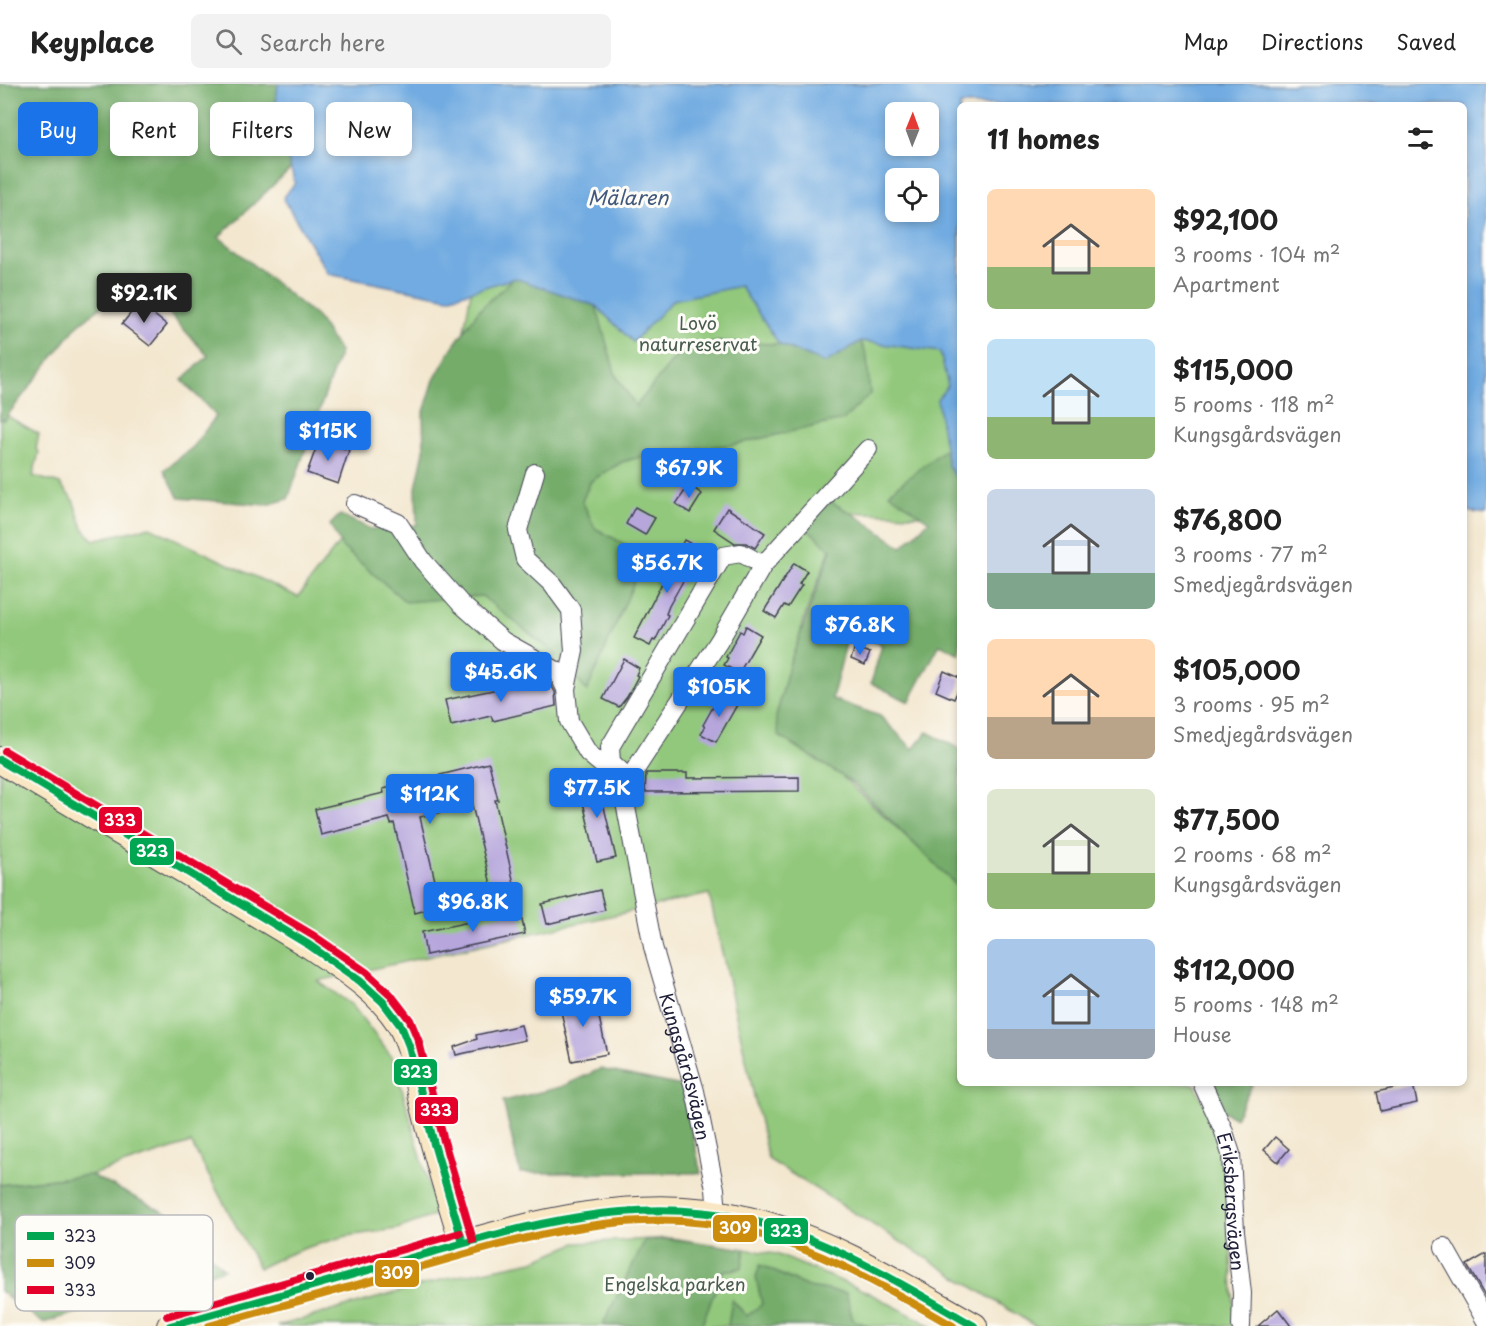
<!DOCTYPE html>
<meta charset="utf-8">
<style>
:root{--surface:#fff;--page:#f2f2f2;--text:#222;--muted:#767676;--line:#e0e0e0;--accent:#1a73e8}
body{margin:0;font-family:"Playpen Sans",sans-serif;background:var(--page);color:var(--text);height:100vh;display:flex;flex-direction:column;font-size:22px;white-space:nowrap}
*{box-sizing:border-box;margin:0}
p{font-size:20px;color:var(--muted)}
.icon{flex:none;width:33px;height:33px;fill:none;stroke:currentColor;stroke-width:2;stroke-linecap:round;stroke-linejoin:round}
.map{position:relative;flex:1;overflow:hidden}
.side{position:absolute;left:957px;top:18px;width:510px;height:984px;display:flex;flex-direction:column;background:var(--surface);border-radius:9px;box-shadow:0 3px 9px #0003}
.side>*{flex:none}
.top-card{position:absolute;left:18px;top:18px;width:570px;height:54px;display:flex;gap:12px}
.needle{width:39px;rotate:1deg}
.tools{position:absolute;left:885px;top:18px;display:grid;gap:12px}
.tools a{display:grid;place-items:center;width:54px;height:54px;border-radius:9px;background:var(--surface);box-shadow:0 3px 9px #0003;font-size:30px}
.price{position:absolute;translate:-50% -51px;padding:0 14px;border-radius:6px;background:var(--accent);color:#fff;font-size:20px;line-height:39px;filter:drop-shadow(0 2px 3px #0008)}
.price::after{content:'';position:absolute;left:50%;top:36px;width:18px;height:14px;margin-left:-9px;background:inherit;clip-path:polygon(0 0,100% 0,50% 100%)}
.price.on{background:#222;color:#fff}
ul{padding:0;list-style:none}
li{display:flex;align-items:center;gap:18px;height:150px;padding:0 30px}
li span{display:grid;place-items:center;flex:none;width:168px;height:120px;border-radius:9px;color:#555}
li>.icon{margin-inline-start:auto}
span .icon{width:72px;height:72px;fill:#fffc;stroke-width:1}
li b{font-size:26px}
h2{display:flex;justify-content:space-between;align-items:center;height:72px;padding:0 30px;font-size:26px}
.pill{padding:0 21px;border-radius:9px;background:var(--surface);box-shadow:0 3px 9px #0003;font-size:21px;line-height:54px}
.pill.on{background:var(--accent);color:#fff}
header{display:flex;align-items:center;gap:36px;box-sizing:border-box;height:84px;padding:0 30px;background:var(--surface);border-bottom:2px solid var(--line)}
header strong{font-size:28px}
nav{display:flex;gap:33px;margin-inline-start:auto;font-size:21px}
.search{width:420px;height:54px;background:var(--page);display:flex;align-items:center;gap:15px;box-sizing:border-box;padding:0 21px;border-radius:9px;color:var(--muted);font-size:22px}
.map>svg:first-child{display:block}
.green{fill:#92c87b;stroke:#5a755b;stroke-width:1.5;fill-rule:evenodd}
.forest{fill:#75ac6b;stroke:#4c6753;stroke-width:1.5}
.water{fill:#71abe1;stroke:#4a668e;stroke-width:1.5;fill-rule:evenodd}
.building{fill:#b6a6dc}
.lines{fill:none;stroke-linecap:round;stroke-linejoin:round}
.street-casing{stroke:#414051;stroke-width:20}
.secondary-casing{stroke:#414051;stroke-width:28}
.street{stroke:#fff;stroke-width:18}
.secondary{stroke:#f9e7c3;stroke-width:26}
.bus-1-casing{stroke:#fdfcf7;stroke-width:12}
.bus-2-casing{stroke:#fdfcf7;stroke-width:12}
.bus-3-casing{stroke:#fdfcf7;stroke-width:12}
.bus-1{stroke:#00a651;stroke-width:8}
.bus-2{stroke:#cc8c0c;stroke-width:8}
.bus-3{stroke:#e4002b;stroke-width:8}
.bus-dot{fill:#22223b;stroke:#fdfcf7;stroke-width:2}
.labels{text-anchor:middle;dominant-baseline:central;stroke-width:6;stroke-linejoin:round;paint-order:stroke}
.park-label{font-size:18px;fill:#495c51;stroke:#fdfcf7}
.street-label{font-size:18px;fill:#22223b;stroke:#fdfcf7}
.water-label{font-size:20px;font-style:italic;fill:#42597d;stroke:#fdfcf7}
.key{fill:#fdfcf7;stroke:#bbbbbf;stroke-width:1.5}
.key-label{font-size:16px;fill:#22223b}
.line-badge{stroke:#fdfcf7;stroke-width:2}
.badge-label{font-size:16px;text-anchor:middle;font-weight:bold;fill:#fff}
</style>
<header>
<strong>Keyplace</strong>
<div class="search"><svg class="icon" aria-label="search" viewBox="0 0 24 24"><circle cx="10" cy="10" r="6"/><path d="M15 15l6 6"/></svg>Search here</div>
<nav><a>Map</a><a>Directions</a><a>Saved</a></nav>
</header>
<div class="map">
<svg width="1486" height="1242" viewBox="0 0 1486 1242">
<rect width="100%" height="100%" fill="#fdfcf7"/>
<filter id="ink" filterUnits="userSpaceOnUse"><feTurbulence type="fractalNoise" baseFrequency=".0167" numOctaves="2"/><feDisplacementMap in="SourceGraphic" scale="12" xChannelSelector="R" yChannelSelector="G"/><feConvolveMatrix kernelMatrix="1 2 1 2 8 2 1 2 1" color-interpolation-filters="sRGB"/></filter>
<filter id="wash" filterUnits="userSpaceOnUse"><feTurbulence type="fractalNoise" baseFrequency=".008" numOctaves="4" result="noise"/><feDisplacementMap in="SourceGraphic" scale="24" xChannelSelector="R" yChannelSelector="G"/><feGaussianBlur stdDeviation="1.35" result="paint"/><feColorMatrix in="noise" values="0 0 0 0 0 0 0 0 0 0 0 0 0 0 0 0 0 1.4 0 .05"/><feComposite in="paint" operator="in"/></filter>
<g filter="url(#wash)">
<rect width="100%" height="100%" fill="#f3e7cf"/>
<g class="green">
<path d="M 0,0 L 1486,0 L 1464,21 L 960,21 L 960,413 L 934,432 L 844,428 L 802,540 L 790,615 L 829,680 L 960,803 L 960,999 L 1195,1000 L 1225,1068 L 1235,1242 L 1035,1242 L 768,1075 L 709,810 L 318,897 L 352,921 L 394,976 L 435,1123 L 433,1132 L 397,1145 L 347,1152 L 308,1163 L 282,1173 L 259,1184 L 191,1059 L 91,1091 L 0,1101 L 0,328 L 39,350 L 36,365 L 39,368 L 33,392 L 60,400 L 73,416 L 83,444 L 93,456 L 150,443 L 298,513 L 342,455 L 426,457 L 479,163 L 320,50 L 0,278 ZM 896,28 L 928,28 L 928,62 L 896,62 ZM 896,94 L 928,94 L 928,128 L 896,128 Z"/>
<path d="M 671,1154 L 776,1170 L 865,1207 L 932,1242 L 278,1242 L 444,1195 L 533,1177 L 576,1159 Z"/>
</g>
<g class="forest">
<path d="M 0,0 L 278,0 L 275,29 L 291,84 L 219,153 L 317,233 L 340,268 L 288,415 L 267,421 L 179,414 L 164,386 L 193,363 L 216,332 L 182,296 L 208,272 L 137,194 L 77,242 L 4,336 L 0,335 Z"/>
<path d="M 515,193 L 596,222 L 616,292 L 636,322 L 682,265 L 718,258 L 779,260 L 824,279 L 861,257 L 867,273 L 870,310 L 843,336 L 732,361 L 658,368 L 622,378 L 591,397 L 582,417 L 595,444 L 626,461 L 643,478 L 587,607 L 554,569 L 482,512 L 406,518 L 342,463 L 330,441 L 340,431 L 371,445 L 417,441 L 416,404 L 424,367 L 423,331 L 434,296 L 452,264 L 479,226 Z"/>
<path d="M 945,365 L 948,381 L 960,400 L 960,570 L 940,560 L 909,618 L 871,599 L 882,561 L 849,548 L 832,615 L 880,632 L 913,665 L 927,648 L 960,665 L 960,805 L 853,699 L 779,652 L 776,633 L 789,581 L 831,466 L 804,442 L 829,417 L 855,431 L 902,463 L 929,437 L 889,409 Z"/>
<path d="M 600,985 L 682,1002 L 701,1089 L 520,1089 L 503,1017 L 561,1003 Z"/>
<path d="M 1210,999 L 1253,999 L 1235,1034 L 1220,1025 Z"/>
<path d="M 91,1091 L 166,1129 L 224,1185 L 43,1239 L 0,1207 L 0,1101 Z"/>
<path d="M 674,1155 L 745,1165 L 742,1184 L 723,1187 L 701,1242 L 605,1242 L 604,1238 L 645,1156 Z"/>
<path d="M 760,1181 L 808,1203 L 846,1209 L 853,1236 L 869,1242 L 728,1242 L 732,1216 L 747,1232 L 762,1220 L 756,1193 Z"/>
</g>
<path class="water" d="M 278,0 L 1486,0 L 1486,430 L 1464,427 L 1464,21 L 960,21 L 960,400 L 948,381 L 937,315 L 948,302 L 940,268 L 861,257 L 825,279 L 779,260 L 740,202 L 673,216 L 633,258 L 596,222 L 515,194 L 448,214 L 328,190 L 283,114 L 295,99 L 275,29 ZM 896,28 L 928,28 L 928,62 L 896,62 ZM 896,94 L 928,94 L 928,128 L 896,128 Z"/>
<g id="blocks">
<g class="building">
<path d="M 139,219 L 167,241 L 150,262 L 122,240 Z"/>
<path d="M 319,356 L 349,366 L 338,400 L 307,389 Z"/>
<path d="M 689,401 L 702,410 L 690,429 L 676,420 Z"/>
<path d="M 635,423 L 655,434 L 645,451 L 626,440 Z"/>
<path d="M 727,424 L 765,449 L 755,464 L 746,459 L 735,459 L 714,445 Z"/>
<path d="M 684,456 L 699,464 L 696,471 L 697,472 L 669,522 L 666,530 L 668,531 L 655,557 L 653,556 L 650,562 L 634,554 Z"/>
<path d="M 794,479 L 807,487 L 799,500 L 802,501 L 788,523 L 784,521 L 776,534 L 764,527 Z"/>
<path d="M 746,542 L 761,551 L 739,589 L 724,581 L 728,574 L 726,573 L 740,547 L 743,549 Z"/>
<path d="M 855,563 L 870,569 L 865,581 L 851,575 Z"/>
<path d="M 624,575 L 639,584 L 636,591 L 638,592 L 627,613 L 619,623 L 603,615 Z"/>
<path d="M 944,587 L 960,594 L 960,601 L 954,615 L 936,607 Z"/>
<path d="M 527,599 L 529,604 L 550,599 L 555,608 L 556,622 L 493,637 L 491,632 L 451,642 L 445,616 Z"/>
<path d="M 722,611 L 738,619 L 716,658 L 701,650 L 705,643 L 703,641 L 717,616 L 719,617 Z"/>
<path d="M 489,679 L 498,716 L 495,716 L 515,804 L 493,809 L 472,721 L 420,733 L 441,822 L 415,829 L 394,739 L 391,740 L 389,734 L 321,751 L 315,725 L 384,709 L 383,705 Z"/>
<path d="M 646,689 L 687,689 L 687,694 L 799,693 L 799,707 L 645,708 Z"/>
<path d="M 597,693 L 616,774 L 597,778 L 578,697 Z"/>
<path d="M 600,806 L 605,826 L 547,840 L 542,820 Z"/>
<path d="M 520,827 L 525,850 L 426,871 L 422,848 Z"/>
<path d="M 594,910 L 607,970 L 572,977 L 559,918 Z"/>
<path d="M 521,941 L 525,956 L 456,971 L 454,963 L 477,955 L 476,951 Z"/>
<path d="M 1413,1000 L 1417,1019 L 1380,1027 L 1376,1008 Z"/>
<path d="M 1275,1053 L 1289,1065 L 1278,1078 L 1264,1066 Z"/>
<path d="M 1486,1170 L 1486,1214 L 1467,1181 Z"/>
<path d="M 1278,1225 L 1291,1242 L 1258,1242 Z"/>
</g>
</g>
</g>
<g filter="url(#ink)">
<use href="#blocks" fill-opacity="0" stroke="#414051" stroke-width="1.5"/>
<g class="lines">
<g class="street-casing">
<g id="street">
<path d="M 535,389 L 518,446 L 525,475 L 552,500 L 571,526 L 574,567 L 566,605"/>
<path id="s1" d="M 355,420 L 398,439 L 423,477 L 461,520 L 503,557 L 557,587 L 566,605 L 569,637 L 588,669 L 612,689 L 623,708 L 653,863 L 695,1007 L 715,1105 L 717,1129"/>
<path d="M 624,690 L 611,678 L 610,663 L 723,472 L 741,469 L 763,481"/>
<path d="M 623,708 L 629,695 L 719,557 L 763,481 L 868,365"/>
<path id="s2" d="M 1202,999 L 1223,1045 L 1231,1070 L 1235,1147 L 1242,1209 L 1241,1242"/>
<path d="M 1444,1163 L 1486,1237"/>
</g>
</g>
<g class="secondary-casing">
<g id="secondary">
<path d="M 0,676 L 309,861 C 340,882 382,908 401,942 C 414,966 418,1000 425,1026 C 436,1071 450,1115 463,1159"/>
<path d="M 170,1242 C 246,1221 322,1199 398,1178 C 509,1147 629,1106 745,1135 C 828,1155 900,1200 974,1242"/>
</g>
</g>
<use href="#street" class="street"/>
<use href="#secondary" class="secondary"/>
<g class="bus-1-casing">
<g id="bus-1">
<path d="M 0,676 L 309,861 L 360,897 L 383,918 L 401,942 L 409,962 L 434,1060 L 463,1159"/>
<path d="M 170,1242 C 246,1221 322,1199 397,1178 C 510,1146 626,1109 744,1135 C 827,1153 901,1200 974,1242"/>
</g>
</g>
<g class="bus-2-casing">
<path id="bus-2" d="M 209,1242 C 276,1223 343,1205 410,1186 C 518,1155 631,1119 744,1146 C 819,1164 886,1204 953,1242"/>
</g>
<g class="bus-3-casing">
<g id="bus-3">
<path d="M 5,667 L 314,852 L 366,888 L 390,910 L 410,936 L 419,958 L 444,1057 L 473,1156"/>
<path d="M 167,1232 L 460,1149"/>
</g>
</g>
<use href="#bus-1" class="bus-1"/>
<use href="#bus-2" class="bus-2"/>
<use href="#bus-3" class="bus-3"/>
</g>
</g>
<circle class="bus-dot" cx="310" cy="1192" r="5"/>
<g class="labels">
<g class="park-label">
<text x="698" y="238">Lovö<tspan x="698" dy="21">naturreservat</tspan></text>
<text x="675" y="1199">Engelska parken</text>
</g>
<g class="street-label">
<text stroke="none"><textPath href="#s1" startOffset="692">Kungsgårdsvägen</textPath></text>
<text stroke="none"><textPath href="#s2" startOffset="124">Eriksbergsvägen</textPath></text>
</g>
<g class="water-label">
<text x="628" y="113">Mälaren</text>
</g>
</g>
<rect x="15" y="1131" width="198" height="96" rx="9" class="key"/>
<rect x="27" y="1148" width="27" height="8" fill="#00a651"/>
<rect x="27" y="1175" width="27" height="8" fill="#cc8c0c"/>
<rect x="27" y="1202" width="27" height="8" fill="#e4002b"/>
<g class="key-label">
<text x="64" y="1158">323</text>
<text x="64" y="1185">309</text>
<text x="64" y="1212">333</text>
</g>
<g class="line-badge">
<rect x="98" y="722" width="45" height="28" rx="6" fill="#e4002b"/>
<rect x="129" y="753" width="46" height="29" rx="6" fill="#00a651"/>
<rect x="393" y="974" width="45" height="28" rx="6" fill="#00a651"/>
<rect x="414" y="1012" width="45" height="29" rx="6" fill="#e4002b"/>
<rect x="712" y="1130" width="46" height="29" rx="6" fill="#cc8c0c"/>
<rect x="763" y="1133" width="46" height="28" rx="6" fill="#00a651"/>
<rect x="374" y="1175" width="46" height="29" rx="6" fill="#cc8c0c"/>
</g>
<g class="badge-label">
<text x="120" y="742">333</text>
<text x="152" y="773">323</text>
<text x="416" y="994">323</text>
<text x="436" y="1032">333</text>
<text x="735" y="1150">309</text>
<text x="786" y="1153">323</text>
<text x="397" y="1195">309</text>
</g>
</svg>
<div class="tools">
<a><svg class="needle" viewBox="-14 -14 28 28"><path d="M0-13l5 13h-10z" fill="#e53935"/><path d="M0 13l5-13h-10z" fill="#767676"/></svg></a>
<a><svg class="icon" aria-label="locate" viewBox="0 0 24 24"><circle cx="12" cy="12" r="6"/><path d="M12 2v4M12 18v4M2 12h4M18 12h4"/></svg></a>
</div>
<b class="price on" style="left:144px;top:240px">$92.1K</b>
<b class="price" style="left:328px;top:378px">$115K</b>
<b class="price" style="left:689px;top:415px">$67.9K</b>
<b class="price" style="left:667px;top:510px">$56.7K</b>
<b class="price" style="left:860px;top:572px">$76.8K</b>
<b class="price" style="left:501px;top:619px">$45.6K</b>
<b class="price" style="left:719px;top:634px">$105K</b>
<b class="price" style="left:597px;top:735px">$77.5K</b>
<b class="price" style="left:430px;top:741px">$112K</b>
<b class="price" style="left:473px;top:849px">$96.8K</b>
<b class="price" style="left:583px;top:944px">$59.7K</b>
<div class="top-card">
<a class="pill on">Buy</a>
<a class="pill">Rent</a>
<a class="pill">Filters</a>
<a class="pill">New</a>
</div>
<section class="side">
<h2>11 homes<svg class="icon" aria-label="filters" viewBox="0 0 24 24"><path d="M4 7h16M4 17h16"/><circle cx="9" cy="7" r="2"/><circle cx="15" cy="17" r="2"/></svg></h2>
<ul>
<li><span style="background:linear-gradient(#ffd9b3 65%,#8fb573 0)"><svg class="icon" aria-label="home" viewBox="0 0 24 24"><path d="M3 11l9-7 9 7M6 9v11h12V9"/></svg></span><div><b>$92,100</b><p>3 rooms · 104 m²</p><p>Apartment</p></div></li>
<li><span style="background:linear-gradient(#bfe0f5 65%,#8fb573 0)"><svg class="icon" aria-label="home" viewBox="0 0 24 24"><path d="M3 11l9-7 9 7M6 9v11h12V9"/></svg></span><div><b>$115,000</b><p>5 rooms · 118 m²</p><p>Kungsgårdsvägen</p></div></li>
<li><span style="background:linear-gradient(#c9d6e8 70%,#7fa58c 0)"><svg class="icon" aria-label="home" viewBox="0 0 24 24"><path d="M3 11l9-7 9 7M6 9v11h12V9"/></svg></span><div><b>$76,800</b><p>3 rooms · 77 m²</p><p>Smedjegårdsvägen</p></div></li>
<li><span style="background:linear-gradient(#ffd9b3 65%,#b9a48a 0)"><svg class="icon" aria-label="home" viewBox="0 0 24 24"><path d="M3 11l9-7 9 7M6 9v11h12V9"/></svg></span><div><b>$105,000</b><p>3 rooms · 95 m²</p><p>Smedjegårdsvägen</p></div></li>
<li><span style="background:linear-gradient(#dfe7d0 70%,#8fb573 0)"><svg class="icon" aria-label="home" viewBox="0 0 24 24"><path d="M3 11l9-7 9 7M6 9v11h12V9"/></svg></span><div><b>$77,500</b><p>2 rooms · 68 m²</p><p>Kungsgårdsvägen</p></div></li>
<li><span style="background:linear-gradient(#a9c7e8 75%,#9aa5b1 0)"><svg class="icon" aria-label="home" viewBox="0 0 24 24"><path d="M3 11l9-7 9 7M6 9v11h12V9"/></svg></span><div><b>$112,000</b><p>5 rooms · 148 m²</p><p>House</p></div></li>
</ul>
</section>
</div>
